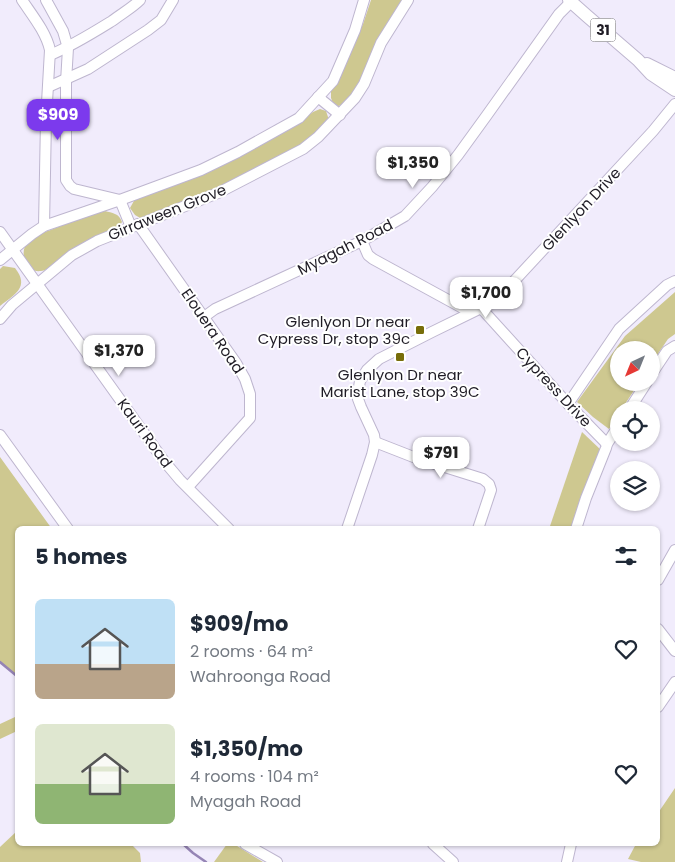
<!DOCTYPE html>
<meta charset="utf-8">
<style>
:root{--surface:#fff;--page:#f6f6f7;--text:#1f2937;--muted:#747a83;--accent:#7c3aed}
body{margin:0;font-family:Poppins,sans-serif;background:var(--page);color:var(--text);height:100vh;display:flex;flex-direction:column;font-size:19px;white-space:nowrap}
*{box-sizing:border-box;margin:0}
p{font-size:16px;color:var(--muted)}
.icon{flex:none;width:28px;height:28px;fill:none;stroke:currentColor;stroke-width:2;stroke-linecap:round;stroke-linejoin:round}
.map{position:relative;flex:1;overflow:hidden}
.drawer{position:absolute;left:15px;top:526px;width:645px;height:320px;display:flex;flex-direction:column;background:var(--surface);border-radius:8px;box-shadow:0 1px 4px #0004}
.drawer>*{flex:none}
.needle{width:32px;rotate:223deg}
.buttons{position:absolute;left:610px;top:341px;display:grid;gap:10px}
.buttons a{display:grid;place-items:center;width:50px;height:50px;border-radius:50%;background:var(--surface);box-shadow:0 1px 4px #0004;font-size:25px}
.price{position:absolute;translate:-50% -42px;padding:0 11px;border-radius:10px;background:#fff;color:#222;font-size:16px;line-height:32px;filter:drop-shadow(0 1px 2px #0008)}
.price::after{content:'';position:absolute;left:50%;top:30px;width:15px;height:11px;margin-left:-8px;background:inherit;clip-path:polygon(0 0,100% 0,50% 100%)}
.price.current{background:var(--accent);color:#fff}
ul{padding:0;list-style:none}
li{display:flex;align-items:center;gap:15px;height:125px;padding:0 20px}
li span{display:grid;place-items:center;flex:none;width:140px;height:100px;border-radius:8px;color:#555}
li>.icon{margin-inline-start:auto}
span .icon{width:60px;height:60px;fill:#fffc;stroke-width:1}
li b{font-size:21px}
h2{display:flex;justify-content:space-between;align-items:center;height:60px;padding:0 20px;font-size:21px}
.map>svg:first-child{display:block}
.green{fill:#cec890}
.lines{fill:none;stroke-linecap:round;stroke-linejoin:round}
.stream{stroke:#9584b5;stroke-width:2.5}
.minor-casing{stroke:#beb6cf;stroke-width:12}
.major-casing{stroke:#beb6cf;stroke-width:14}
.minor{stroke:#fff;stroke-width:10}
.major{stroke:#fff;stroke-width:12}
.poi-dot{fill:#776d09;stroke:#fff;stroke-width:2}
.labels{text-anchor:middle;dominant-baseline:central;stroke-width:4;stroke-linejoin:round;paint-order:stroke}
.shield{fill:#fff;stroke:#626066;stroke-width:1}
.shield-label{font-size:14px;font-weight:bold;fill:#1f1c25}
.street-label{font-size:15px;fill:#1f1c25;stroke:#fff}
.poi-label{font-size:15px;fill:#1f1c25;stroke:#fff;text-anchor:end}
</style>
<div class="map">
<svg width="675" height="862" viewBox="0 0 675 862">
<rect width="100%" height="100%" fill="#f1ecfc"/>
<g class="green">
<path d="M 371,0 L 403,0 L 358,87 L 343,105 L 338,106 L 333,103 L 331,98 L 331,90 L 335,86 L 363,24 Z"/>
<path d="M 320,109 L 326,111 L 329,120 L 321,128 L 302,145 L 216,189 L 142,219 L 135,215 L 130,208 L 135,199 L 295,125 L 313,112 Z"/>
<path d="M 105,211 C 112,213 119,213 122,222 L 120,225 C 98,235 79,244 60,259 C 55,264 48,270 41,271 C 33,272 29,268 26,262 C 22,255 23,246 29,241 C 36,235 45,232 53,229 C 70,222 87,216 105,211 Z"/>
<path d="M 3,266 L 15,268 C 30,287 15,294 0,306 L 0,269 Z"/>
<path d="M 675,292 L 675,334 L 668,339 L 651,364 L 651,350 L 619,350 L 619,382 L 639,383 L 621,410 L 619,410 L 619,414 L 609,429 L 593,417 L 577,402 L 625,336 Z"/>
<path d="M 582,432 L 602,451 L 573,529 L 549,529 Z"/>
<path d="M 0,457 L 52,529 L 18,529 L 17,677 L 0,662 Z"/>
<path d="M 15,717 L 17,723 L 17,731 L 0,739 L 0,724 Z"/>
<path d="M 675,788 L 675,862 L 641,862 L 628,859 L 636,844 L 658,844 L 658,813 Z"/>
<path d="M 17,831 L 18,844 L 131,844 L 140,853 L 141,862 L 0,862 L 0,847 Z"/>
<path d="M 227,844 L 234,844 L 263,862 L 214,862 Z"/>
</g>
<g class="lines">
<g class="stream">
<path d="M 0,662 L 18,677"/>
<path d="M 183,844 L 193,853 L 206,862"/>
</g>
<g class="minor-casing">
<g id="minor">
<path d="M 22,0 C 32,15 46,32 50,50 L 46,120 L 44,226"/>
<path d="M 46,0 L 63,31 L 68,48 L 66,82 L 66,180 L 70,186 L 74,189 L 120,200 L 131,227"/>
<path d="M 50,55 C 72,46 91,34 112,21 C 121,14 132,8 140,0"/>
<path d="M 48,87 L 88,69 L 148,30 L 161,20 L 173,0"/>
<path d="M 318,97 L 340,115"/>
<path d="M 138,224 L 236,363 L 245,379 L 250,394 L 250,418 L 188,487"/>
<path d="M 0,232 L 164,461 L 180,480 L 229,529"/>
<path d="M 362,241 L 368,255 L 373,259 L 470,312"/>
<path d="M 0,260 L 32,234 L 44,226 L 120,200 L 201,170 L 238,152 L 299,118 L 333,81 L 355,30 L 364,0"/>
<path d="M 481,308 L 568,404 L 607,444"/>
<path d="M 204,317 L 215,309 L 362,241 L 405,216 L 432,187 L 458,155 L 487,115 L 559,14 L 571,2"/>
<path d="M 0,319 L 12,305 L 72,255 L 97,241 L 218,193 L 303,149 L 318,137 L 355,98 L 364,84 L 381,43 L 408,0"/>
<path d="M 651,375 L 667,351 L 675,346"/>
<path d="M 568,404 L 619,329 L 667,285 L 675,281"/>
<path d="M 629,410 L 647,382"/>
<path d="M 0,435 L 68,529"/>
<path d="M 375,442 L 416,458 L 483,479 L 489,484 L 491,490 L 478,529"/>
<path d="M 347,529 L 372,455 L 375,442 L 374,435 L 361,407 L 358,399 L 358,393 L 360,381 L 367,370 L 379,359 L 432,332 L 481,308 L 496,298 L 504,292 L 653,131 L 675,104"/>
<path d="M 576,529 L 586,498 L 606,448 L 607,444 L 619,425"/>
<path d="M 658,580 L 675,550"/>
<path d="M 658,629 L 675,651"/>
<path d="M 658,707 L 675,682"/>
<path d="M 245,844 L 277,862"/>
<path d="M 433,844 L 453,862"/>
<path d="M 567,862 L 571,844"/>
</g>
</g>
<g class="major-casing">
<g id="major">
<path d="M 569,0 L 587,16 L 638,60 L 651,74 L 675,90"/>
<path d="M 647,64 L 675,78"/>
</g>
</g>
<use href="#minor" class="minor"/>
<use href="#major" class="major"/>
</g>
<g class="poi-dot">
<rect x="415" y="325" width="10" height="10" rx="2.5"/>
<rect x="395" y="352" width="10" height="10" rx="2.5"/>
</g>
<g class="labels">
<rect class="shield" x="590.5" y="18.5" width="25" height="23" rx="4"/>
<g class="shield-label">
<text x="603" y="30">31</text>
</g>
<g class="street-label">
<text transform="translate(581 209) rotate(-47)">Glenlyon Drive</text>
<text transform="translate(167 212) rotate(-22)">Girraween Grove</text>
<text transform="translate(345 247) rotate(-27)">Myagah Road</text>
<text transform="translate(213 331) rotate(56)">Elouera Road</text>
<text transform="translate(554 387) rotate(47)">Cypress Drive</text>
<text transform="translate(145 433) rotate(54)">Kauri Road</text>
</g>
<g class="poi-label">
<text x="410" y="321">Glenlyon Dr near<tspan x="410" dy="17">Cypress Dr, stop 39c</tspan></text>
<text x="400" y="374" text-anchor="middle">Glenlyon Dr near<tspan x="400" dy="17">Marist Lane, stop 39C</tspan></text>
</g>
</g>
</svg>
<div class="buttons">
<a><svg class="needle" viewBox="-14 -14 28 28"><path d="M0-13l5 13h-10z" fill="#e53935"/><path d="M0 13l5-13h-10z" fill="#747a83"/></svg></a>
<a><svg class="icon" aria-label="locate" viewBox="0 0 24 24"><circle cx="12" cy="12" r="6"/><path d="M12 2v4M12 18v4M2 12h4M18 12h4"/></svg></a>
<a><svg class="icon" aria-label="layers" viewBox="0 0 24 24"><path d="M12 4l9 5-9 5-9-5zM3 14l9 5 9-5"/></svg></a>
</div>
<b class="price current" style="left:58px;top:141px">$909</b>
<b class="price" style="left:413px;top:189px">$1,350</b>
<b class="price" style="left:486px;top:319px">$1,700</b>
<b class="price" style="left:119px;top:377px">$1,370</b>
<b class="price" style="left:441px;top:479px">$791</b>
<section class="drawer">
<h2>5 homes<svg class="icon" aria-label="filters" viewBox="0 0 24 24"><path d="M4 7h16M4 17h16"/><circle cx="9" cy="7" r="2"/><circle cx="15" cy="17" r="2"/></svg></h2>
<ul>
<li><span style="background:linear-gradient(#bfe0f5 65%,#b9a48a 0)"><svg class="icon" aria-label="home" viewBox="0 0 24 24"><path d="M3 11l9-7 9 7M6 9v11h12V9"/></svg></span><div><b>$909/mo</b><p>2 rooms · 64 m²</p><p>Wahroonga Road</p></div><svg class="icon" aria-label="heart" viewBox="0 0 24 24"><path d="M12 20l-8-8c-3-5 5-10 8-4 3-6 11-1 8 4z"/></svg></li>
<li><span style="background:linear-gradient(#dfe7d0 60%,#8fb573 0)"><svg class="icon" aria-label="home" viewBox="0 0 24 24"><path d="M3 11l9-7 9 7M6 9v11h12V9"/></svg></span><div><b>$1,350/mo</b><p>4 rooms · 104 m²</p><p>Myagah Road</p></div><svg class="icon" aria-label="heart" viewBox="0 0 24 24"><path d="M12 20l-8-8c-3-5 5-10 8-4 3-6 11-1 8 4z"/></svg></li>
</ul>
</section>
</div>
